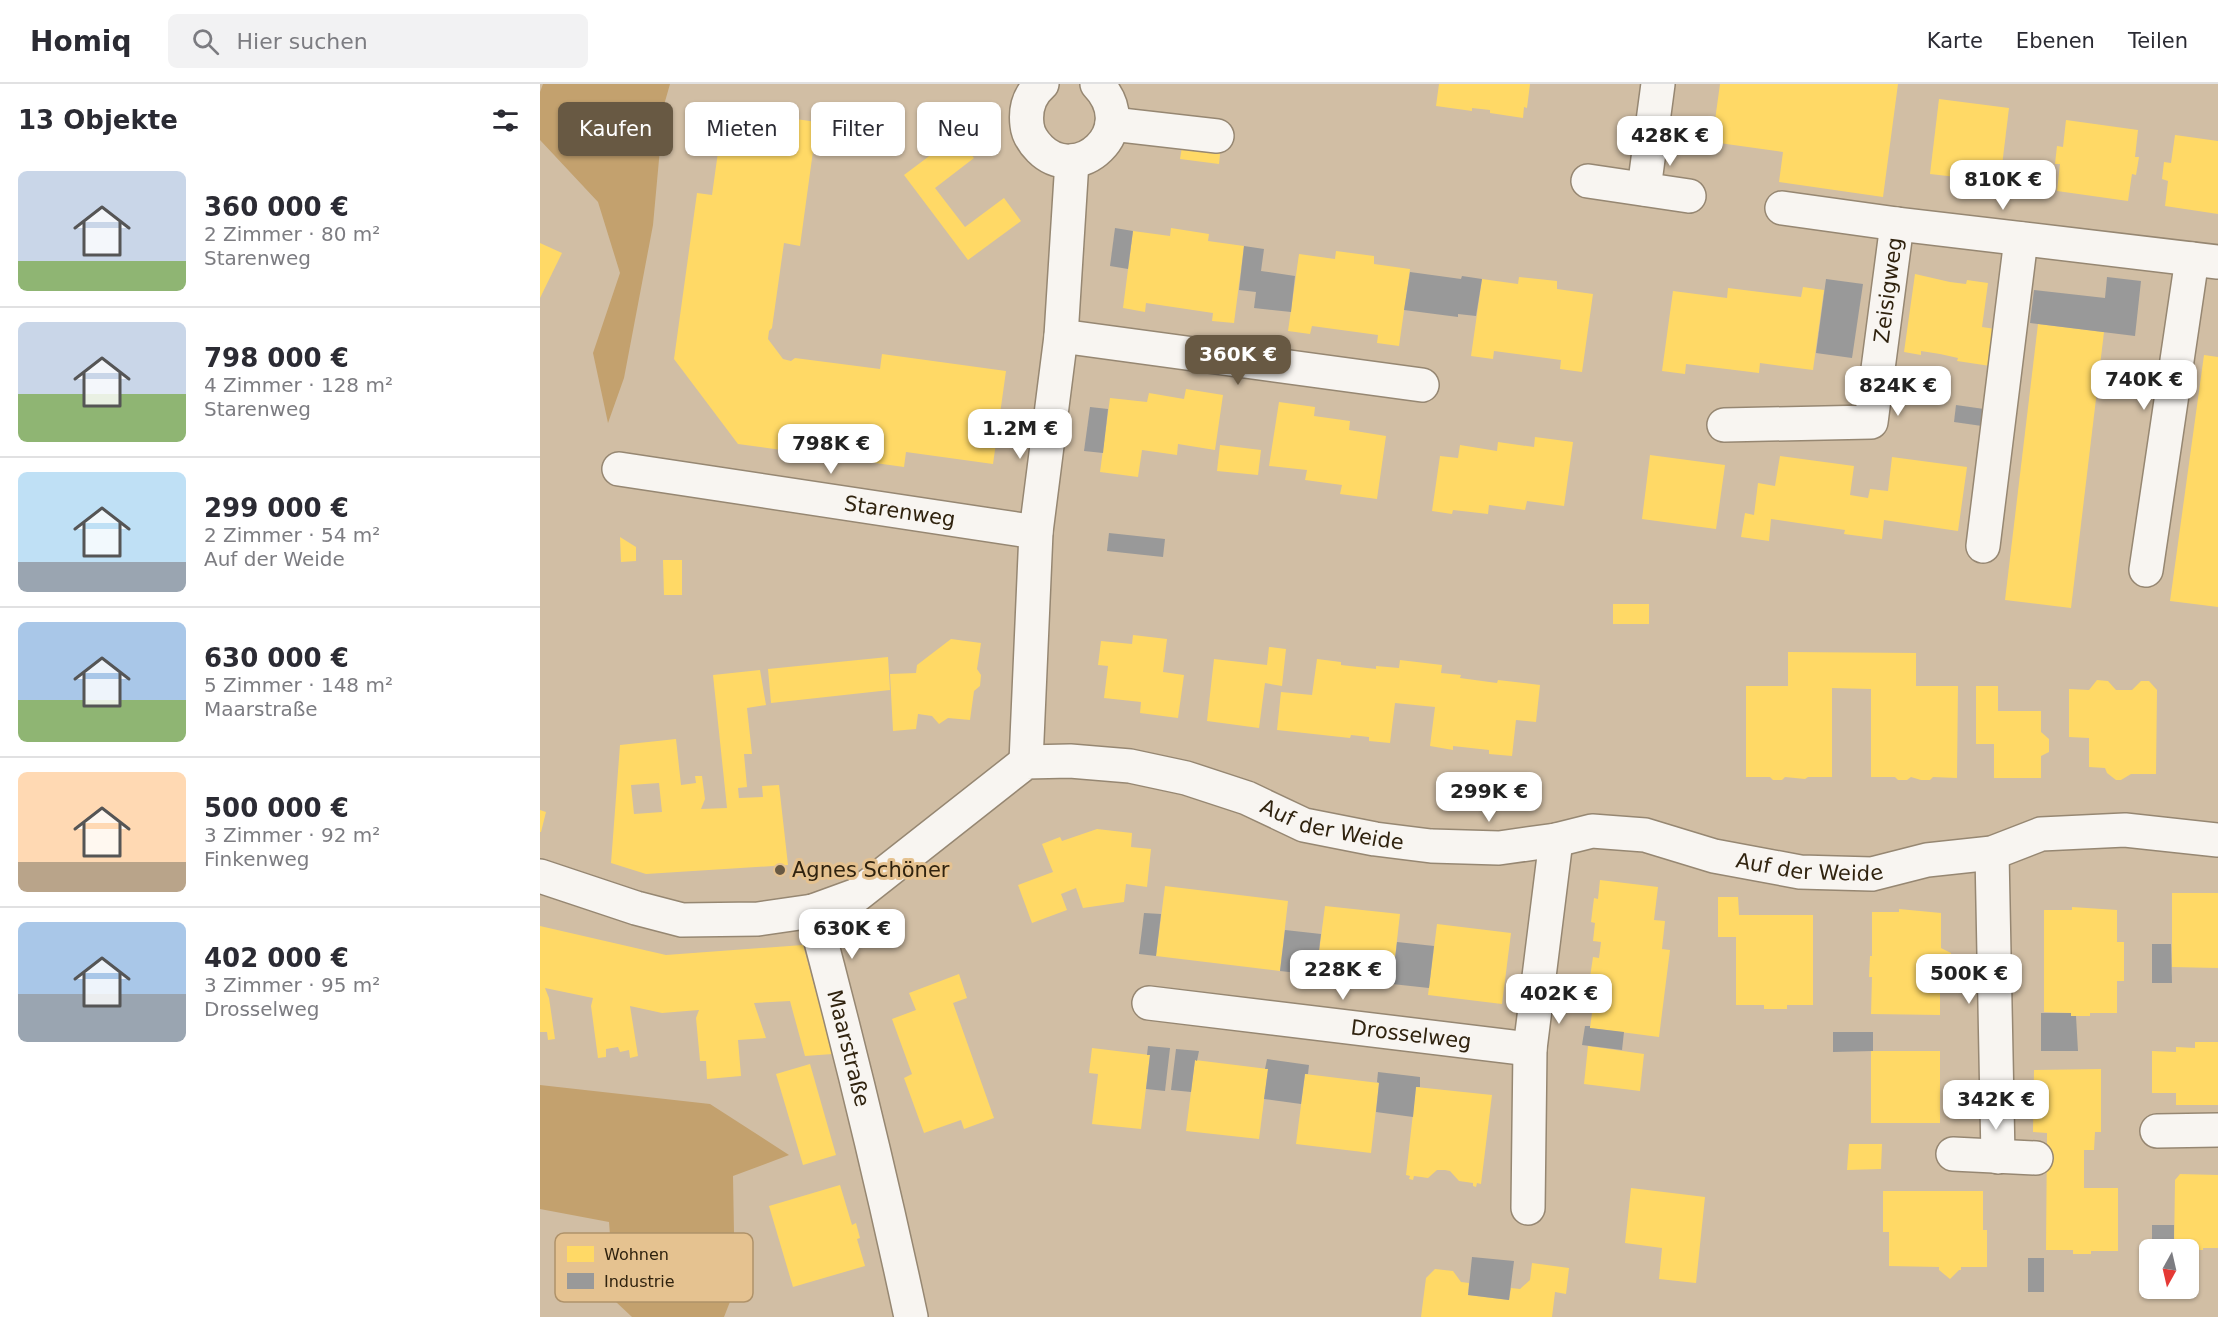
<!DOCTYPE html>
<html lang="de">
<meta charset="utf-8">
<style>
:root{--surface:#fff;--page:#f2f2f3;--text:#2b2b33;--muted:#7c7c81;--line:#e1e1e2;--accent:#685943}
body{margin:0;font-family:"DejaVu Sans",sans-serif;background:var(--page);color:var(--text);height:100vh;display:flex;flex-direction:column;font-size:22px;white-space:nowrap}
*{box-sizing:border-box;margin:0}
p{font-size:20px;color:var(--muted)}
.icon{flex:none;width:33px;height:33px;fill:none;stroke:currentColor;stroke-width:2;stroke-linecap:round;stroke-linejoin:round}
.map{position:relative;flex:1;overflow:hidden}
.side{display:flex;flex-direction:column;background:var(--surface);width:540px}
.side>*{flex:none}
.hud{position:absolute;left:18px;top:18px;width:570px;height:54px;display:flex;gap:12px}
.needle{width:39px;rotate:188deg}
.controls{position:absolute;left:1599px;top:1155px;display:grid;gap:12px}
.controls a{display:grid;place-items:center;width:60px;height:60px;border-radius:9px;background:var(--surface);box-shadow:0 2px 4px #0004;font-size:30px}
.price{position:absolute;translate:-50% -51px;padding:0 14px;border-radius:12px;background:#fff;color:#222;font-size:20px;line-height:39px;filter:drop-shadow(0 2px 3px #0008)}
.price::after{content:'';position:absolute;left:50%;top:36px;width:18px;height:14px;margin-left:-9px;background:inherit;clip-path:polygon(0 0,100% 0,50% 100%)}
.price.active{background:var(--accent);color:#fff}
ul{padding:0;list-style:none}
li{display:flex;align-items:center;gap:18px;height:150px;padding:0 18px}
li+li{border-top:2px solid var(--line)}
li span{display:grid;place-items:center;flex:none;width:168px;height:120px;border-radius:9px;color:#555}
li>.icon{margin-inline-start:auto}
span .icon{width:72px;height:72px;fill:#fffc;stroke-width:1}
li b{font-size:26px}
h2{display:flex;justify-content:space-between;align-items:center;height:72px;padding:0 18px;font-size:26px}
.tag{padding:0 21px;border-radius:9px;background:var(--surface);box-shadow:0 2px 4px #0004;font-size:21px;line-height:54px}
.tag.active{background:var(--accent);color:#fff}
header{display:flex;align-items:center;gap:36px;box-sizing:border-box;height:84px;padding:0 30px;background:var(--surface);border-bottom:2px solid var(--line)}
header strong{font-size:28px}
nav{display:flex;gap:33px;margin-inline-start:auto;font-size:21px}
.search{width:420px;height:54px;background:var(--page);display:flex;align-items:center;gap:15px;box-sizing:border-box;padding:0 21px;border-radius:9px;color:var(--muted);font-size:22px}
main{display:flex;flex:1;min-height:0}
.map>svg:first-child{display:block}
.forest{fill:#c3a16e}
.homes{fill:#ffd966;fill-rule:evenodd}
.industry{fill:#999}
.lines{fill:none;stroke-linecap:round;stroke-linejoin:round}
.street-casing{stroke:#968772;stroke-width:36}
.street{stroke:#f8f5f1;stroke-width:33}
.poi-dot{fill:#685943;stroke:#e5c290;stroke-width:2}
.labels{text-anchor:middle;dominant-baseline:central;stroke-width:6;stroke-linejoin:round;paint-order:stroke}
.street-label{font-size:21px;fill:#30230f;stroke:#e5c290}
.poi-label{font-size:21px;fill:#30230f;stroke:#e5c290;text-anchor:start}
.key{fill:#e5c290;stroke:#af9269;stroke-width:1.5}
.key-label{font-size:16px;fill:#30230f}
</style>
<header>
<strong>Homiq</strong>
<div class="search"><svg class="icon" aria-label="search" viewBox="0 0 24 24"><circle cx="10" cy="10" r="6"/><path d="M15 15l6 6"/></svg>Hier suchen</div>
<nav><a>Karte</a><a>Ebenen</a><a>Teilen</a></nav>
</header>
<main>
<section class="side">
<h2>13 Objekte<svg class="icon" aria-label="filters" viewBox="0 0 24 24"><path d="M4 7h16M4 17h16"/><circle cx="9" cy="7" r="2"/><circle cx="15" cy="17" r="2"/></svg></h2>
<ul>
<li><span style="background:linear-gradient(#c9d6e8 75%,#8fb573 0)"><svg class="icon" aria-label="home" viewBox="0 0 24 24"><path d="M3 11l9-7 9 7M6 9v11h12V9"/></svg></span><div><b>360 000 €</b><p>2 Zimmer · 80 m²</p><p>Starenweg</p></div></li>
<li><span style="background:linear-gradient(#c9d6e8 60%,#8fb573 0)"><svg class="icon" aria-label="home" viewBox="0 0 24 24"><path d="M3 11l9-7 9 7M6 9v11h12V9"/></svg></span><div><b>798 000 €</b><p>4 Zimmer · 128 m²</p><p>Starenweg</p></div></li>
<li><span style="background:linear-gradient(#bfe0f5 75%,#9aa5b1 0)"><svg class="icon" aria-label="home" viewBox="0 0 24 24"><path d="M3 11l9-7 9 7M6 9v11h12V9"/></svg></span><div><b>299 000 €</b><p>2 Zimmer · 54 m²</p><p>Auf der Weide</p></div></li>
<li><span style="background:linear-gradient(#a9c7e8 65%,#8fb573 0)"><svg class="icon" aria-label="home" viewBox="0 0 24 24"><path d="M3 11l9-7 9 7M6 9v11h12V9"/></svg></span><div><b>630 000 €</b><p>5 Zimmer · 148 m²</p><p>Maarstraße</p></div></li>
<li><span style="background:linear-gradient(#ffd9b3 75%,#b9a48a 0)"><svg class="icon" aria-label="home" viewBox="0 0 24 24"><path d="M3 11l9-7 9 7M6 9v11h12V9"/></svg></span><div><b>500 000 €</b><p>3 Zimmer · 92 m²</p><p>Finkenweg</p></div></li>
<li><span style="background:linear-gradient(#a9c7e8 60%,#9aa5b1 0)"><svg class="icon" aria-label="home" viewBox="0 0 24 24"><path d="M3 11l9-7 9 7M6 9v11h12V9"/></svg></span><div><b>402 000 €</b><p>3 Zimmer · 95 m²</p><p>Drosselweg</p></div></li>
</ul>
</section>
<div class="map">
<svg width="1678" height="1233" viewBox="0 0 1678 1233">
<rect width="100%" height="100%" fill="#d1bea4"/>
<g class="forest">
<path d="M 3,0 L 130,0 L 124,21 L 113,141 L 84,294 L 68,339 L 53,269 L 80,189 L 58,118 L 0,56 L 0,8 Z"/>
<path d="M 0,1001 L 170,1020 L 249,1071 L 193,1092 L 195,1205 L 184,1233 L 92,1233 L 75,1217 L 69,1138 L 0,1125 Z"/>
</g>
<g class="homes">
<path d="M 899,0 L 990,0 L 987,24 L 984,23 L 983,34 L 950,29 L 950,26 L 932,24 L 932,27 L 896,22 Z"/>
<path d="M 1180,0 L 1358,0 L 1343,113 L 1239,98 L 1243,68 L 1172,58 Z"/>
<path d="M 1399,15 L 1469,24 L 1460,98 L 1390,90 Z"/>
<path d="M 184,25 L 277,38 L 260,162 L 244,159 L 232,244 L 229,247 L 228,255 L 243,275 L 251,277 L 255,274 L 340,285 L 342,270 L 466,287 L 453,380 L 366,368 L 364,383 L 198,360 L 134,275 L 157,109 L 172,111 Z"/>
<path d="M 1526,36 L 1598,46 L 1595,73 L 1599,73 L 1596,91 L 1592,90 L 1588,117 L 1517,107 L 1520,80 L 1515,80 L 1517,62 L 1523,63 Z"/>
<path d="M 1635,51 L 1678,57 L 1678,130 L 1625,122 L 1628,97 L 1622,95 L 1624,78 L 1631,79 Z"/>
<path d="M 416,52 L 434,74 L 395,104 L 425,143 L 464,114 L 481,137 L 428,176 L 364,91 Z"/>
<path d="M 643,57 L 681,61 L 679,80 L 640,75 Z"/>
<path d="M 631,144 L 669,150 L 668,157 L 704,162 L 694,239 L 672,237 L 673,229 L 606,219 L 605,228 L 583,224 L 593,147 L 630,152 Z"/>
<path d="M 0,159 L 22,169 L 0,214 Z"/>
<path d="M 796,167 L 834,172 L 834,180 L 870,185 L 859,262 L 837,259 L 838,251 L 772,242 L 770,250 L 748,247 L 759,170 L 795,175 Z"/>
<path d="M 1375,190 L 1410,198 L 1426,200 L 1427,196 L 1448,199 L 1442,243 L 1462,246 L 1457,283 L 1417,277 L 1418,274 L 1400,270 L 1381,267 L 1381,271 L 1364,268 Z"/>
<path d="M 979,193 L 1017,197 L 1017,205 L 1053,210 L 1042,288 L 1020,285 L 1021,276 L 969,269 L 954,267 L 953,275 L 931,272 L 942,195 L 978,200 Z"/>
<path d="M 1263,203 L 1284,206 L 1273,286 L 1220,279 L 1219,289 L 1146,280 L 1145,290 L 1122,287 L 1133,207 L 1187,214 L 1188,204 L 1261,213 Z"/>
<path d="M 1498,240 L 1564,248 L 1531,524 L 1465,516 Z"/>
<path d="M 1664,271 L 1678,273 L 1678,523 L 1630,517 Z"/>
<path d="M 646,305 L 683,311 L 675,366 L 638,360 L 637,371 L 602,366 L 598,393 L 560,388 L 570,314 L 607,318 L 609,309 L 644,315 Z"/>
<path d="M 739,318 L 775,323 L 774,332 L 810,337 L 809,346 L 846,352 L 837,415 L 800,410 L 802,401 L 765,396 L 767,386 L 729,382 Z"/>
<path d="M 995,353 L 1033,358 L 1024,422 L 987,417 L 985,426 L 949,421 L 948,430 L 913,426 L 912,430 L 892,427 L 900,372 L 918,374 L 920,361 L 957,367 L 958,358 L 994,363 Z"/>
<path d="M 680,361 L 721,366 L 718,391 L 677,387 Z"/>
<path d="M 1110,371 L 1185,381 L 1176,445 L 1102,435 Z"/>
<path d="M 1240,372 L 1314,382 L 1310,411 L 1328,414 L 1330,405 L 1348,407 L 1352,373 L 1427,383 L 1418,447 L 1344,436 L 1342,455 L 1304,450 L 1305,446 L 1231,435 L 1229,457 L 1201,453 L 1205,429 L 1214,431 L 1218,399 L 1235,402 Z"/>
<path d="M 80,453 L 96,463 L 96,477 L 81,478 Z"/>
<path d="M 123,476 L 142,476 L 142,511 L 124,511 Z"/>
<rect x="1073" y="520" width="36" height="20"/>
<path d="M 593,551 L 627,555 L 623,588 L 644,591 L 638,634 L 600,629 L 601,618 L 564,614 L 568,582 L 558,581 L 561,557 L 592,560 Z"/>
<path d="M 411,555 L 441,559 L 437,585 L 441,591 L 440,602 L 434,607 L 430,636 L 408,634 L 399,640 L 392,632 L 378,630 L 376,645 L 353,647 L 350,590 L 376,589 L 377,581 Z"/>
<path d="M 729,563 L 746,565 L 742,602 L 725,599 L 719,644 L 667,637 L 674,575 L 727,581 Z"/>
<path d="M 1248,568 L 1376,569 L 1376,602 L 1418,602 L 1417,694 L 1393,693 L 1390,696 L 1381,696 L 1371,693 L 1367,696 L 1358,696 L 1355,693 L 1331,693 L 1331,605 L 1292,604 L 1292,693 L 1268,693 L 1265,695 L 1245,693 L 1242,696 L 1233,696 L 1230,693 L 1206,693 L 1206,602 L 1248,602 Z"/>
<path d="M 348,573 L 350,606 L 231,619 L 228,585 Z"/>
<path d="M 777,575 L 801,578 L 801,581 L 836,585 L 836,582 L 859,584 L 860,576 L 902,581 L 901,589 L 921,591 L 920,594 L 957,599 L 958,596 L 1000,601 L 996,638 L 976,636 L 972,672 L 949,670 L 949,666 L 913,662 L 913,666 L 890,662 L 895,623 L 855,619 L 850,659 L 829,657 L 829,653 L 811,651 L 810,654 L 737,646 L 741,608 L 772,611 Z"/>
<path d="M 220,586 L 226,621 L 207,624 L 212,670 L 204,670 L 207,703 L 198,704 L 199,714 L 223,713 L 222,702 L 239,701 L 248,781 L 106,790 L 71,779 L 80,661 L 136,655 L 141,701 L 156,699 L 155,692 L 162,692 L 165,715 L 161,725 L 187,724 L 173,591 ZM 119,699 L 122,728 L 94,730 L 91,701 Z"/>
<path d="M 1557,596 L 1568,597 L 1576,606 L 1592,606 L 1601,597 L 1609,597 L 1617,606 L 1616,690 L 1591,690 L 1581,696 L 1576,696 L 1567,689 L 1565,684 L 1549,683 L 1549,654 L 1529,653 L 1529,605 L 1549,606 Z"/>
<path d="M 1436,602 L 1458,602 L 1458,627 L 1501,627 L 1501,648 L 1509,655 L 1509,668 L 1501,672 L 1501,694 L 1454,694 L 1454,660 L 1436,660 Z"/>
<path d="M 0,726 L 6,728 L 1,748 L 0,748 Z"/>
<path d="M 557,745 L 592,749 L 591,763 L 611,765 L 607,803 L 586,800 L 584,818 L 543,824 L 536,804 L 521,810 L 527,826 L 492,839 L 478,801 L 513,788 L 502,760 L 520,753 L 522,757 Z"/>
<path d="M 1060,796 L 1118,803 L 1114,836 L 1125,837 L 1122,865 L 1130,866 L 1119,953 L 1050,944 L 1052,929 L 1046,928 L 1048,909 L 1054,910 L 1056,894 L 1050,893 L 1053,873 L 1059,874 L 1061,858 L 1053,857 L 1055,839 L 1051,838 L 1054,814 L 1058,815 Z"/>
<path d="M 625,802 L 748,817 L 740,887 L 616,872 Z"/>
<path d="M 1632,809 L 1678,809 L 1678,884 L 1632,883 Z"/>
<path d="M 1178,813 L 1198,813 L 1199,831 L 1273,831 L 1273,921 L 1247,921 L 1247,925 L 1224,925 L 1224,921 L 1196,921 L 1196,853 L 1178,853 Z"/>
<path d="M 785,822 L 860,830 L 852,900 L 776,891 Z"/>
<path d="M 1532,823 L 1577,826 L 1577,858 L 1584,858 L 1584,897 L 1577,897 L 1577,929 L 1550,929 L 1550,932 L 1531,932 L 1531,929 L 1504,928 L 1504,826 L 1532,826 Z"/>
<path d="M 1359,825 L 1401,829 L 1401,864 L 1411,869 L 1411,899 L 1404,905 L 1400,905 L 1400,931 L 1331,930 L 1332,893 L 1329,893 L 1330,872 L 1332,872 L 1332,828 L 1359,828 Z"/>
<path d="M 897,840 L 971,849 L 962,920 L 888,911 Z"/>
<path d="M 0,842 L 126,871 L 263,861 L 293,970 L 265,972 L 250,917 L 214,919 L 226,954 L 198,956 L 201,992 L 167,995 L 166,977 L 160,977 L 156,934 L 159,926 L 122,929 L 90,922 L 98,972 L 90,974 L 89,966 L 80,968 L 78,963 L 66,965 L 66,973 L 58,974 L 51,922 L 53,914 L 5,904 L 9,914 L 15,955 L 8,956 L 7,948 L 0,948 Z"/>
<path d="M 419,890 L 427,914 L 413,919 L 454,1034 L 424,1045 L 421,1036 L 384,1049 L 364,994 L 372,990 L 352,935 L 376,926 L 369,909 Z"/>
<path d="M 1655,958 L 1678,958 L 1678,1021 L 1636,1021 L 1636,1009 L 1612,1009 L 1612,967 L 1636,968 L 1636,963 L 1655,964 Z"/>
<path d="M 1048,962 L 1104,970 L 1100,1007 L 1044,1000 Z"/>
<path d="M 552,964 L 610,971 L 601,1045 L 552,1040 L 558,990 L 549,989 Z"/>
<rect x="1331" y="967" width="69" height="72"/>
<path d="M 655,976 L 728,985 L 719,1055 L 646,1047 Z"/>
<path d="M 270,980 L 296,1071 L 263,1081 L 236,990 Z"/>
<path d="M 1561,985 L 1561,1048 L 1555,1048 L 1554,1066 L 1544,1066 L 1544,1104 L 1578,1104 L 1578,1167 L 1551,1167 L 1551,1170 L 1533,1170 L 1533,1166 L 1506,1166 L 1507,1049 L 1493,1048 L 1494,986 Z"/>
<path d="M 765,990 L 839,999 L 831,1069 L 756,1060 Z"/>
<path d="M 876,1003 L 952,1011 L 941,1100 L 937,1099 L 936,1103 L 933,1102 L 933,1099 L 919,1097 L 910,1087 L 905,1086 L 897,1086 L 888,1094 L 874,1092 L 873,1096 L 869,1095 L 870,1092 L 866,1091 Z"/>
<path d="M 1309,1060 L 1342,1060 L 1341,1085 L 1307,1086 Z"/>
<path d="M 1640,1090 L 1678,1091 L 1678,1164 L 1663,1164 L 1663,1166 L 1634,1166 L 1635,1096 Z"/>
<path d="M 300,1101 L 312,1141 L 316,1139 L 320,1154 L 317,1155 L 325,1182 L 253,1203 L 229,1122 Z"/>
<path d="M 1091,1104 L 1165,1113 L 1156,1199 L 1119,1195 L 1122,1164 L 1085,1159 Z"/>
<path d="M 1343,1107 L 1443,1107 L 1443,1146 L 1447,1146 L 1447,1183 L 1421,1183 L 1421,1186 L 1419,1186 L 1410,1195 L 1399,1186 L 1399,1183 L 1349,1182 L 1349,1148 L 1343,1148 Z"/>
<path d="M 992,1179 L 1029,1184 L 1026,1210 L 1015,1208 L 1012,1233 L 881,1233 L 886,1194 L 895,1185 L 913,1187 L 921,1198 L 929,1199 L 928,1211 L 969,1216 L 971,1204 L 980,1205 L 990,1196 Z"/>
</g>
<g class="industry">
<path d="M 575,144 L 593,147 L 588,185 L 570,182 Z"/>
<path d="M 704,162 L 724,165 L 721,187 L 755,192 L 751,228 L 714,224 L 716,208 L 699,206 Z"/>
<path d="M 870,188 L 921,195 L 922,192 L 942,195 L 936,232 L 918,230 L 918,233 L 864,226 Z"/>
<path d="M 1567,193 L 1601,197 L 1595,252 L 1490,239 L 1494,206 L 1565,214 Z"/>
<path d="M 1286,195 L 1323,200 L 1312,274 L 1276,269 Z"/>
<path d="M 1416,321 L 1451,326 L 1449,343 L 1414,338 Z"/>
<path d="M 550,323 L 568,325 L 563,369 L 544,367 Z"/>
<path d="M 569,449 L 625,455 L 623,473 L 567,467 Z"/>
<path d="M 604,829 L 621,830 L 616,872 L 599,870 Z"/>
<path d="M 745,846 L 781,850 L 776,891 L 740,887 Z"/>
<path d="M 857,858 L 894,862 L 889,904 L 852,900 Z"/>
<path d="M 1612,860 L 1631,860 L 1632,899 L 1612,899 Z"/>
<path d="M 1501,929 L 1531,929 L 1531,932 L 1536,932 L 1538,967 L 1501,967 Z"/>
<path d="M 1045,942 L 1050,942 L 1050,944 L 1084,948 L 1082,966 L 1042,961 Z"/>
<path d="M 1293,948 L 1333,948 L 1333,967 L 1293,968 Z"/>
<path d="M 608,962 L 630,964 L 625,1007 L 606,1005 L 610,971 L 607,971 Z"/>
<path d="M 636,965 L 659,967 L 657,977 L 655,976 L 651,1008 L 631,1006 Z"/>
<path d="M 727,975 L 769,981 L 768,990 L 765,990 L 761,1020 L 724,1015 L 728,985 L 725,985 Z"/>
<path d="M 838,988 L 880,993 L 880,1003 L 876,1003 L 873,1033 L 836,1028 L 839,999 L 837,998 Z"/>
<rect x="1612" y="1141" width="22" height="25"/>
<path d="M 932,1173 L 974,1177 L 969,1216 L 928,1211 Z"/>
<rect x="1488" y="1174" width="16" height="34"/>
</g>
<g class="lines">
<g class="street-casing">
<g id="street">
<path d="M 502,0 C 489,11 485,25 487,41 C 488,51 493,58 500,65 C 537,102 602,47 557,0"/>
<path d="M 572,40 L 677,52"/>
<path d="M 1048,97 L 1149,112"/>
<path d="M 1104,105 L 1118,0"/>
<path d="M 1242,124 L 1357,140 L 1678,178"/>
<path d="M 521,252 L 882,301"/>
<path id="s1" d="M 1184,341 L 1331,338 L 1357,140"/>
<path id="s2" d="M 79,385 L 496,448"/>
<path d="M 1443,462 L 1481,155"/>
<path d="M 1606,486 L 1652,175"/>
<path d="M 486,678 L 496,448 L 521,252 L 532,77"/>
<path d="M 1452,769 L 1458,1073"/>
<path id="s3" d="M 0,792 L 96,824 L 142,836 L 218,835 L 273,827 C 309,962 342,1097 371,1233"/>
<path id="s4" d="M 273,827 L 317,811 L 486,678 L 530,677 L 590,682 L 646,694 L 707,714 L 764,741 L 835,755 L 891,762 L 959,764 L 1016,756 L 1052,747 L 1105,751 L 1174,772 L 1260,788 L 1332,790 L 1387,776 L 1452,769 L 1501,750 L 1585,746 L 1678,756"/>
<path id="s5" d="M 609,919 L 990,965"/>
<path d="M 1617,1047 L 1678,1046"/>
<path d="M 1413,1070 L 1496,1074"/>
<path d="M 988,1124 L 990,965 L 1016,756"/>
</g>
</g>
<use href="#street" class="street"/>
</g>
<circle class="poi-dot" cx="240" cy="786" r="6"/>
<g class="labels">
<g class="street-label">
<text stroke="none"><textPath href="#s1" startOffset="280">Zeisigweg</textPath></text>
<text stroke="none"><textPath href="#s2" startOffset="284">Starenweg</textPath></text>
<text stroke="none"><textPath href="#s4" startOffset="578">Auf der Weide</textPath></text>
<text stroke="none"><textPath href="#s4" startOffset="1064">Auf der Weide</textPath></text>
<text stroke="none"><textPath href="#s5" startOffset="264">Drosselweg</textPath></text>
<text stroke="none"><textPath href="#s3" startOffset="422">Maarstraße</textPath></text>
</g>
<g class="poi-label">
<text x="252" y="786">Agnes Schöner</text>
</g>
</g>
<rect x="15" y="1149" width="198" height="69" rx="9" class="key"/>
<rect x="27" y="1162" width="27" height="16" fill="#ffd966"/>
<rect x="27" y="1189" width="27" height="16" fill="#999"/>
<g class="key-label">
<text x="64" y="1176">Wohnen</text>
<text x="64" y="1203">Industrie</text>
</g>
</svg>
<div class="controls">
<a><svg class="needle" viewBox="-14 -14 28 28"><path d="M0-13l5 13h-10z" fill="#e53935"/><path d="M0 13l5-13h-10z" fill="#7c7c81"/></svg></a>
</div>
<b class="price" style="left:1130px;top:83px">428K €</b>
<b class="price" style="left:1463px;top:127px">810K €</b>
<b class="price active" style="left:698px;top:302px">360K €</b>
<b class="price" style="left:1604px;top:327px">740K €</b>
<b class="price" style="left:1358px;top:333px">824K €</b>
<b class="price" style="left:480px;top:376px">1.2M €</b>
<b class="price" style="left:291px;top:391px">798K €</b>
<b class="price" style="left:949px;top:739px">299K €</b>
<b class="price" style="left:312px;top:876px">630K €</b>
<b class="price" style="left:803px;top:917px">228K €</b>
<b class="price" style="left:1429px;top:921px">500K €</b>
<b class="price" style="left:1019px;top:941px">402K €</b>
<b class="price" style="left:1456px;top:1047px">342K €</b>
<div class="hud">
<a class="tag active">Kaufen</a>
<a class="tag">Mieten</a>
<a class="tag">Filter</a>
<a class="tag">Neu</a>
</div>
</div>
</main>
